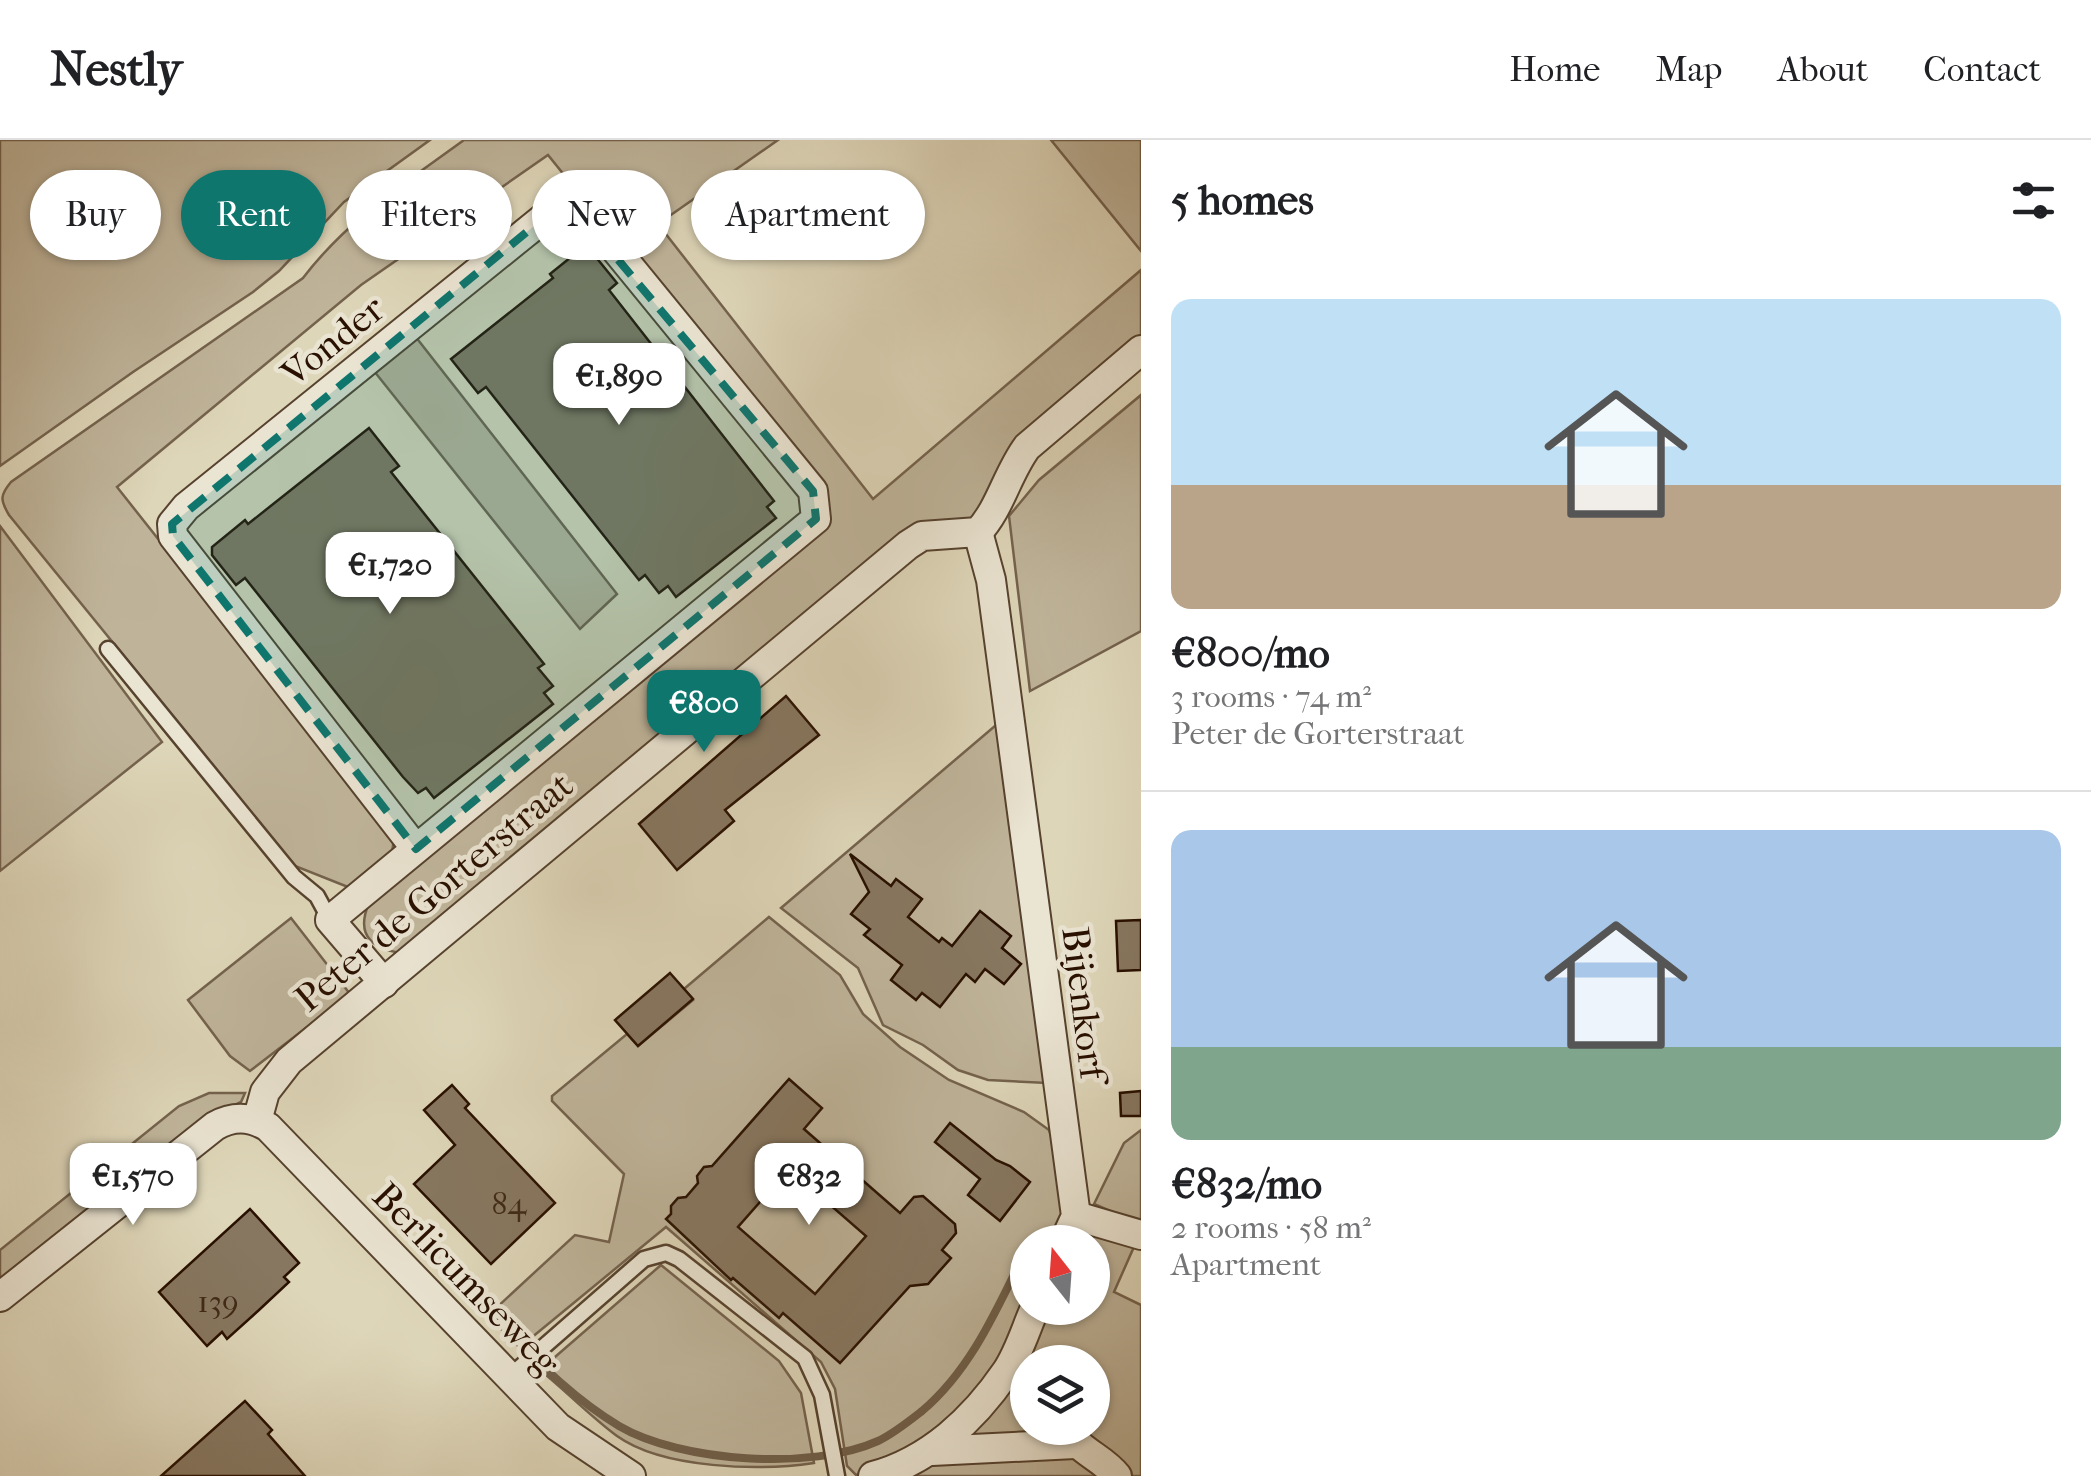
<!DOCTYPE html>
<meta charset="utf-8">
<style>
:root{--surface:#fff;--page:#f6f6f6;--text:#202124;--muted:#757577;--line:#e0e0e0;--accent:#0f766e}
body{margin:0;font-family:"IM FELL French Canon",serif;background:var(--page);color:var(--text);height:100vh;display:flex;flex-direction:column;font-size:38px;white-space:nowrap}
*{box-sizing:border-box;margin:0}
p{font-size:32px;color:var(--muted)}
.icon{flex:none;width:55px;height:55px;fill:none;stroke:currentColor;stroke-width:2;stroke-linecap:round;stroke-linejoin:round}
.map{position:relative;flex:1;overflow:hidden}
.panel{display:flex;flex-direction:column;background:var(--surface);width:950px}
.panel>*{flex:none}
.banner{position:absolute;left:30px;top:30px;width:950px;height:90px;display:flex;gap:20px}
.needle{width:65px;rotate:343deg}
.controls{position:absolute;left:1010px;top:1085px;display:grid;gap:20px}
.controls a{display:grid;place-items:center;width:100px;height:100px;border-radius:50%;background:var(--surface);box-shadow:0 2px 8px #0004;font-size:50px}
.price{position:absolute;translate:-50% -85px;padding:0 22px;border-radius:20px;background:#fff;color:#222;font-size:32px;line-height:65px;filter:drop-shadow(0 2px 5px #0008)}
.price::after{content:'';position:absolute;left:50%;top:60px;width:30px;height:22px;margin-left:-15px;background:inherit;clip-path:polygon(0 0,100% 0,50% 100%)}
.price.active{background:var(--accent);color:#fff}
ul{padding:0;list-style:none}
li{display:grid;align-content:center;gap:20px;height:530px;padding:0 30px}
li+li{border-top:2px solid var(--line)}
li span{display:grid;place-items:center;height:310px;border-radius:20px;color:#555}
li>.icon{margin-inline-start:auto}
span .icon{width:180px;height:180px;fill:#fffc;stroke-width:1}
li b{font-size:42px}
h2{display:flex;justify-content:space-between;align-items:center;height:120px;padding:0 30px;font-size:42px}
.chip{padding:0 35px;border-radius:45px;background:var(--surface);box-shadow:0 2px 8px #0004;font-size:35px;line-height:90px}
.chip.active{background:var(--accent);color:#fff}
header{display:flex;align-items:center;gap:60px;box-sizing:border-box;height:140px;padding:0 50px;background:var(--surface);border-bottom:2px solid var(--line)}
header strong{font-size:48px}
nav{display:flex;gap:55px;margin-inline-start:auto;font-size:35px}
main{display:flex;flex:1;min-height:0}
.map>svg:first-child{display:block}
.green{fill:#bfb49a;stroke:#74624d;stroke-width:2.5}
.lines{fill:none;stroke-linecap:round;stroke-linejoin:round}
.stream{stroke:#705f49;stroke-width:8}
.building{fill:#877760;stroke:#291000;stroke-width:2.5;fill-rule:evenodd}
.lane-casing{stroke:#56422e;stroke-width:19}
.street-casing{stroke:#56422e;stroke-width:32}
.lane{stroke:#eae4d2;stroke-width:14}
.street{stroke:#eae4d2;stroke-width:28}
.marked{fill:#0f766e;fill-opacity:0.2;stroke:#0f766e;stroke-width:8;stroke-dasharray:20 12;stroke-linejoin:round}
.labels{text-anchor:middle;dominant-baseline:central;stroke-width:9;stroke-linejoin:round;paint-order:stroke}
.number-label{font-size:32px;fill:#402a18}
.street-label{font-size:38px;fill:#291000;stroke:#eae4d2}
</style>
<header>
<strong>Nestly</strong>
<nav><a>Home</a><a>Map</a><a>About</a><a>Contact</a></nav>
</header>
<main>
<div class="map">
<svg width="1141" height="1336" viewBox="0 0 1141 1336">
<rect width="100%" height="100%" fill="#ded6b9"/>
<filter id="stains"><feTurbulence type="fractalNoise" baseFrequency=".002" numOctaves="4"/><feColorMatrix values="0 0 0 0 .2 0 0 0 0 .09 0 0 0 0 .02 0 0 0 .5 -.17"/></filter>
<radialGradient id="worn" r=".72"><stop offset=".6" stop-color="#630" stop-opacity="0"/><stop offset="1" stop-color="#630" stop-opacity=".3"/></radialGradient>
<g class="green">
<path d="M 0,0 L 430,0 L 344,62 L 279,131 L 253,152 L 133,232 L 0,326 Z"/>
<path d="M 464,0 L 778,0 L 658,84 L 873,359 L 1141,130 L 1141,198 L 976,378 L 950,385 L 407,814 C 375,810 354,798 369,763 L 818,388 L 819,351 L 548,15 L 361,145 L 117,347 L 394,697 L 392,714 L 353,749 L 295,726 L 9,375 C 0,360 0,355 11,342 L 303,138 C 348,79 405,43 464,0 Z"/>
<path d="M 1052,0 L 1141,0 L 1141,111 L 1051,0 Z"/>
<path d="M 415,196 L 617,454 L 580,489 L 374,231 Z"/>
<path d="M 1141,255 L 1141,491 L 1030,551 L 1009,376 L 1039,340 Z"/>
<path d="M 0,386 L 162,602 L 0,731 Z"/>
<path d="M 1002,580 L 1047,943 L 988,940 L 958,930 L 923,905 L 883,885 L 858,828 L 781,768 Z"/>
<path d="M 769,777 L 840,835 L 863,874 L 900,907 L 949,940 L 1024,972 L 1049,990 L 1055,1007 L 1063,1077 L 1056,1102 L 1028,1102 C 1027,1122 1031,1146 1027,1165 C 1023,1184 1009,1204 998,1220 C 963,1269 919,1323 856,1335 L 847,1326 L 835,1249 L 821,1222 L 666,1087 L 525,1203 L 495,1169 L 575,1095 L 609,1102 L 624,1034 L 552,961 L 552,956 L 627,894 L 638,906 L 693,860 L 684,849 Z"/>
<path d="M 291,778 L 350,854 L 250,931 L 230,916 L 188,860 Z"/>
<path d="M 209,953 L 245,953 L 241,962 L 213,975 L 0,1149 L 0,1110 L 179,966 Z"/>
<path d="M 1141,990 L 1141,1084 L 1094,1064 L 1124,1003 Z"/>
<path d="M 1100,1090 L 1137,1100 L 1114,1152 L 1141,1165 L 1141,1336 L 1128,1336 L 1074,1288 L 1092,1288 L 1092,1222 L 1028,1222 L 1024,1212 L 1045,1168 L 1092,1168 L 1092,1102 L 1076,1102 L 1079,1095 Z"/>
<path d="M 661,1125 L 779,1221 L 801,1253 L 814,1323 C 760,1331 663,1329 617,1296 C 590,1276 566,1251 540,1230 Z"/>
<path d="M 1010,1247 L 1027,1255 L 1028,1288 L 1060,1288 L 1061,1296 L 968,1297 Z"/>
<path d="M 1068,1314 L 1106,1336 L 898,1336 L 936,1321 Z"/>
</g>
<g class="lines">
<path class="stream" d="M 498,1182 C 536,1220 572,1258 619,1286 C 680,1322 812,1331 878,1301 C 893,1294 908,1282 922,1271 C 973,1228 999,1164 1028,1106"/>
</g>
<g class="building">
<path d="M 586,105 L 617,143 L 609,150 L 774,361 L 767,367 L 776,378 L 676,457 L 668,446 L 659,453 L 645,435 L 639,440 L 486,247 L 478,253 L 451,219 L 553,138 L 550,134 Z"/>
<path d="M 369,288 L 399,326 L 391,332 L 544,524 L 538,528 L 553,546 L 544,553 L 553,564 L 434,658 L 426,648 L 418,653 L 403,637 L 245,438 L 236,445 L 212,415 L 212,407 L 245,380 L 248,384 Z"/>
<path d="M 786,556 L 819,595 L 725,670 L 734,681 L 677,730 L 639,684 Z"/>
<path d="M 850,714 L 891,746 L 896,739 L 922,759 L 908,777 L 939,802 L 942,798 L 952,806 L 980,771 L 1011,796 L 1002,808 L 1021,824 L 1004,844 L 985,829 L 975,842 L 966,834 L 940,867 L 922,853 L 916,860 L 891,840 L 902,825 L 864,795 L 870,789 L 851,774 L 869,752 Z"/>
<path d="M 1141,780 L 1141,830 L 1118,831 L 1116,781 Z"/>
<path d="M 670,833 L 693,859 L 638,906 L 615,880 Z"/>
<path d="M 789,939 L 822,968 L 804,989 L 900,1073 L 914,1057 L 923,1056 L 955,1084 L 956,1093 L 942,1110 L 951,1118 L 928,1144 L 910,1146 L 840,1223 L 783,1173 L 779,1178 L 733,1138 L 731,1140 L 666,1079 L 671,1074 L 671,1066 L 678,1058 L 686,1057 L 698,1043 L 697,1036 L 704,1027 L 712,1026 ZM 789,1029 L 866,1096 L 815,1154 L 738,1087 Z"/>
<path d="M 452,945 L 469,964 L 465,968 L 555,1063 L 491,1124 L 414,1044 L 455,1005 L 424,970 Z"/>
<path d="M 1141,951 L 1141,976 L 1121,976 L 1120,953 Z"/>
<path d="M 950,983 L 996,1020 L 1010,1026 L 1030,1042 L 1000,1081 L 968,1055 L 980,1039 L 935,1002 Z"/>
<path d="M 250,1069 L 299,1123 L 284,1137 L 289,1142 L 259,1170 L 227,1199 L 222,1192 L 207,1206 L 159,1152 Z"/>
<path d="M 245,1261 L 272,1290 L 268,1294 L 305,1336 L 161,1336 Z"/>
</g>
<g class="lines">
<g class="lane-casing">
<g id="lane">
<path d="M 108,509 L 294,737 L 317,756 L 330,780"/>
<path d="M 509,1237 L 644,1119 L 666,1113 L 679,1119 L 805,1218 L 822,1255 L 837,1336"/>
</g>
</g>
<g class="street-casing">
<g id="street">
<path d="M 978,392 L 991,440 L 1076,1076 L 1064,1102"/>
<path d="M 384,843 L 330,780 C 492,646 654,513 816,379 L 813,351 L 589,77 C 572,68 563,69 545,77 L 186,367 L 172,384 L 173,396 L 416,709"/>
<path d="M 257,981 L 265,952 L 289,921 L 908,405 L 922,396 L 978,392 C 1000,369 1007,334 1027,307 L 1141,210"/>
<path d="M 1076,1076 L 1141,1095"/>
<path d="M 0,1157 L 215,986 C 233,976 249,976 268,987 L 558,1287 L 631,1336"/>
<path d="M 1068,1290 C 1079,1312 1102,1317 1117,1336"/>
<path d="M 932,1311 L 1075,1304"/>
<path d="M 873,1336 C 929,1321 974,1279 1006,1232 C 1019,1213 1026,1188 1035,1168"/>
</g>
</g>
<use href="#lane" class="lane"/>
<use href="#street" class="street"/>
</g>
<path class="marked" d="M 577,71 L 813,351 L 816,379 L 416,709 L 173,396 L 172,384 L 545,77 Z"/>
<g class="labels">
<g class="number-label">
<text x="509" y="1063">84</text>
<text x="218" y="1161">139</text>
</g>
<g class="street-label">
<text transform="translate(333 201) rotate(-39)">Vonder</text>
<text transform="translate(434 752) rotate(-40)">Peter de Gorterstraat</text>
<text transform="translate(1084 863) rotate(83)">Bijenkorf</text>
<text transform="translate(466 1139) rotate(46)">Berlicumseweg</text>
</g>
</g>
<rect width="100%" height="100%" filter="url(#stains)"/>
<rect width="100%" height="100%" fill="url(#worn)"/>
</svg>
<div class="controls">
<a><svg class="needle" viewBox="-14 -14 28 28"><path d="M0-13l5 13h-10z" fill="#e53935"/><path d="M0 13l5-13h-10z" fill="#757577"/></svg></a>
<a><svg class="icon" aria-label="layers" viewBox="0 0 24 24"><path d="M12 4l9 5-9 5-9-5zM3 14l9 5 9-5"/></svg></a>
</div>
<b class="price" style="left:619px;top:288px">€1,890</b>
<b class="price" style="left:390px;top:477px">€1,720</b>
<b class="price active" style="left:704px;top:615px">€800</b>
<b class="price" style="left:133px;top:1088px">€1,570</b>
<b class="price" style="left:809px;top:1088px">€832</b>
<div class="banner">
<a class="chip">Buy</a>
<a class="chip active">Rent</a>
<a class="chip">Filters</a>
<a class="chip">New</a>
<a class="chip">Apartment</a>
</div>
</div>
<section class="panel">
<h2>5 homes<svg class="icon" aria-label="filters" viewBox="0 0 24 24"><path d="M4 7h16M4 17h16"/><circle cx="9" cy="7" r="2"/><circle cx="15" cy="17" r="2"/></svg></h2>
<ul>
<li><span style="background:linear-gradient(#bfe0f5 60%,#b9a48a 0)"><svg class="icon" aria-label="home" viewBox="0 0 24 24"><path d="M3 11l9-7 9 7M6 9v11h12V9"/></svg></span><div><b>€800/mo</b><p>3 rooms · 74 m²</p><p>Peter de Gorterstraat</p></div></li>
<li><span style="background:linear-gradient(#a9c7e8 70%,#7fa58c 0)"><svg class="icon" aria-label="home" viewBox="0 0 24 24"><path d="M3 11l9-7 9 7M6 9v11h12V9"/></svg></span><div><b>€832/mo</b><p>2 rooms · 58 m²</p><p>Apartment</p></div></li>
</ul>
</section>
</main>
